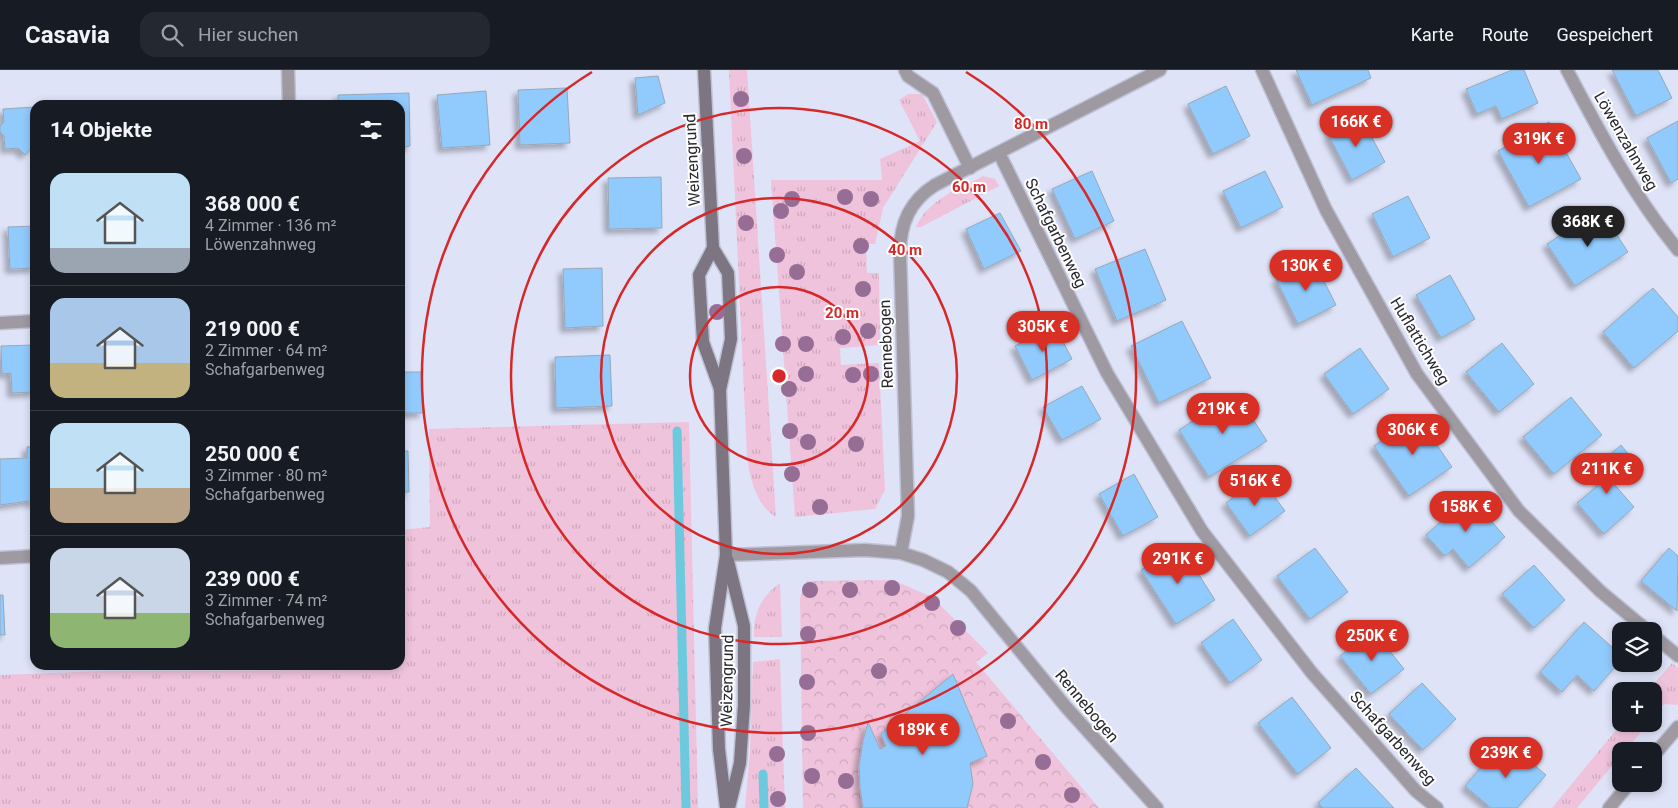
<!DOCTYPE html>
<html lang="de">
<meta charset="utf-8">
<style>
:root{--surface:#171b24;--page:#242831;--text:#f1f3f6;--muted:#9ea1a6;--line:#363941;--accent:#d93025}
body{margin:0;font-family:Roboto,sans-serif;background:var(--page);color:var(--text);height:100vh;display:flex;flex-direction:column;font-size:19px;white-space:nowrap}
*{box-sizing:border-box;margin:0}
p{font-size:16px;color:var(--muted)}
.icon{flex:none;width:28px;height:28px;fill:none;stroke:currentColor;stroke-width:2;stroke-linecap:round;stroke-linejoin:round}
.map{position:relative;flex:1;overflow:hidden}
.sheet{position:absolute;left:30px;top:30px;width:375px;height:570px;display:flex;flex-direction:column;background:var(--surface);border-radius:15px;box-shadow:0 2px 8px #0003}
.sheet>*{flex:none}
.tools{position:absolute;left:1612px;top:552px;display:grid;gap:10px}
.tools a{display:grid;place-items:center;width:50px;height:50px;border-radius:10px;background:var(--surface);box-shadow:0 2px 8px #0003;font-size:25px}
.price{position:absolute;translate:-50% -42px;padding:0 11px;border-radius:18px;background:var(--accent);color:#fff;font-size:16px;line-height:32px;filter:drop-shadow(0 1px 2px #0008)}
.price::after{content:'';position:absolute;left:50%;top:30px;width:15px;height:11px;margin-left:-8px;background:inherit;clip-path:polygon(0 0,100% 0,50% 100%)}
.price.current{background:#222;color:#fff}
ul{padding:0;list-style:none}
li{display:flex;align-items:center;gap:15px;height:125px;padding:0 20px}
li+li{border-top:1px solid var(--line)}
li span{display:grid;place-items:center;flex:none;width:140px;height:100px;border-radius:15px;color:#555}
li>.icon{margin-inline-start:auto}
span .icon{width:60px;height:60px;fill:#fffc;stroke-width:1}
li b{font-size:21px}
h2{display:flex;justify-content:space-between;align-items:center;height:60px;padding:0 20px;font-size:21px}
header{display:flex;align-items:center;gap:30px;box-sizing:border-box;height:70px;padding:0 25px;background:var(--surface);border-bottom:1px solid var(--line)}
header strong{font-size:24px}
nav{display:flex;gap:28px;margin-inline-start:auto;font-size:18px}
.search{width:350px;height:45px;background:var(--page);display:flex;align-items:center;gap:12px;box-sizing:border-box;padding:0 18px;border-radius:15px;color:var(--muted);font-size:19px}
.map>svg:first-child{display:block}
.grass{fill:url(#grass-tufts)}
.forest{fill:url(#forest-crowns)}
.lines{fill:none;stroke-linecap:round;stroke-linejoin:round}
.stream{stroke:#6dcade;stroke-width:9}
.building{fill:#91cafd;stroke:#97a8b8;filter:url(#shadow)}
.minor-casing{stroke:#bec1d4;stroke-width:15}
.secondary-casing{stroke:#bec1d4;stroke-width:15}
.minor{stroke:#9f9aa2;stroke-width:12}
.secondary{stroke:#7d7682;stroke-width:12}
.tree{fill:#966d94}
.ring{fill:none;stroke:#d62828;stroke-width:2.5}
.labels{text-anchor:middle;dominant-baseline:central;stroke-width:4;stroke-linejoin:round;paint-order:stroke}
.street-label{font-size:16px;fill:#26272f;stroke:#fff}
.centre{fill:#d62828;stroke:#fff;stroke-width:2.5}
.ring-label{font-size:15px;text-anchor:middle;font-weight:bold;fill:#d62828;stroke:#fff;stroke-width:4;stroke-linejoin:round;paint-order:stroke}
</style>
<header>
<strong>Casavia</strong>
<div class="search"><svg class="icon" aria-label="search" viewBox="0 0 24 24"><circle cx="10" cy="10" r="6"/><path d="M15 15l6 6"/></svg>Hier suchen</div>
<nav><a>Karte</a><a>Route</a><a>Gespeichert</a></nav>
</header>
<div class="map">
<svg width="1678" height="738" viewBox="0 0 1678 738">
<defs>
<pattern id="grass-tufts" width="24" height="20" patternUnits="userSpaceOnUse" patternTransform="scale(1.25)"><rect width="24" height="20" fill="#efc3db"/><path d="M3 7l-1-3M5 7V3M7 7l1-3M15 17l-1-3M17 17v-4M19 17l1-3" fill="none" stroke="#cda8bc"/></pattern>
<pattern id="forest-crowns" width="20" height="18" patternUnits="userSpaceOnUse" patternTransform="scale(1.25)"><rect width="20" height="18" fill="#efc3db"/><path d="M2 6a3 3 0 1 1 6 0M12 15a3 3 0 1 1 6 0" fill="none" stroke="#cda8bc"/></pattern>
<filter id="shadow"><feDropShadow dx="-4.5" dy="4.5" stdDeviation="2.5" flood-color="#0004"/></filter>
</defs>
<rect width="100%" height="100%" fill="#dfe3f8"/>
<g class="grass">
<path d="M 729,0 L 747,0 L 776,447 C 756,435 750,409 747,387 Z"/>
<path d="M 908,24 L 922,24 L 937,52 L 883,138 L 875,174 L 866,174 L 867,203 L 879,203 L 880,275 L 840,278 L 841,295 L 879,293 L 885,420 L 875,439 L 795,447 L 771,110 L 882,110 L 880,89 L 920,71 L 899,30 Z"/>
<path d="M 983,106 L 995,109 L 999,116 L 921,157 L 916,157 C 929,129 958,119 983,106 Z"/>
<path d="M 689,352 L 698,738 L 0,738 L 0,605 L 106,601 L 378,600 L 379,595 L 400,595 L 400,460 L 430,457 L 429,359 Z"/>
<path d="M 780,513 L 782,567 L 754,567 C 753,544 761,526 780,513 Z"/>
<path d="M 780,589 L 785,738 L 745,738 L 750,682 L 753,592 Z"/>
<path d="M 1672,593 L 1678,598 L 1678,635 L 1664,634 L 1654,646 L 1654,621 L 1648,621 Z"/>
<path d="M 1621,654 L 1648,654 L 1625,681 L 1621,681 L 1621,685 L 1577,738 L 1552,738 Z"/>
</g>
<path class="forest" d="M 893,510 L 932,527 L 988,583 L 976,592 L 1099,738 L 803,738 L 800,528 L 807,511 Z"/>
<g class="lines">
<g class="stream">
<path d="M 677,361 L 686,738"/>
<path d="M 763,704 L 764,738"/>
</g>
</g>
<g class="building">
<path d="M 1296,0 L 1368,0 L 1371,8 L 1312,35 Z"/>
<path d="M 1512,0 L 1524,0 L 1538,33 L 1502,49 L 1496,36 L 1477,44 L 1466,19 Z"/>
<path d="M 1612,0 L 1658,0 L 1672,28 L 1636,46 Z"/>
<path d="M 658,6 L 665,33 L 638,45 L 635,8 Z"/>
<path d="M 1226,16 L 1250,66 L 1213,84 L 1188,34 Z"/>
<path d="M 567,18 L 570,73 L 520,75 L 518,20 Z"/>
<path d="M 486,21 L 490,75 L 442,78 L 437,25 Z"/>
<path d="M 409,23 L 410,76 L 400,78 L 400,35 L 338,35 L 338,25 Z"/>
<path d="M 148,33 L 148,35 L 106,35 L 106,34 Z"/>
<path d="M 35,37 L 35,78 L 31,78 L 25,85 L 18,78 L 5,79 L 4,66 L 0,62 L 0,56 L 4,52 L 3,39 Z"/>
<path d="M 1361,47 L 1385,92 L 1352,110 L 1328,64 Z"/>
<path d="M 1678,51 L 1678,109 L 1671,113 L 1647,68 Z"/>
<path d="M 1549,52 L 1581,109 L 1529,137 L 1498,81 Z"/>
<path d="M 1092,101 L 1114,151 L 1075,169 L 1052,119 Z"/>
<path d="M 1265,101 L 1283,137 L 1241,158 L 1223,121 Z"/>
<path d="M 661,107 L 662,158 L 609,159 L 608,108 Z"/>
<path d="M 1408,126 L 1430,168 L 1393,187 L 1372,144 Z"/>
<path d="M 1600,139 L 1628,182 L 1575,216 L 1547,174 Z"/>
<path d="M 1000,143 L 1021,181 L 984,199 L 966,159 Z"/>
<path d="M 35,156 L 35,198 L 10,199 L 8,157 Z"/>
<path d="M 1145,179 L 1166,230 L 1117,251 L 1095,199 Z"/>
<path d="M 1314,191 L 1336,235 L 1298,254 L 1276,209 Z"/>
<path d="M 602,198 L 603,256 L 565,258 L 563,199 Z"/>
<path d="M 1450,205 L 1475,249 L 1441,268 L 1416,225 Z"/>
<path d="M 1653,218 L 1678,247 L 1678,261 L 1634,298 L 1603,262 Z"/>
<path d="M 1182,251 L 1211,308 L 1159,333 L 1131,276 Z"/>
<path d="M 1055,256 L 1072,289 L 1032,310 L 1015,276 Z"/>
<path d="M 1502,273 L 1534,314 L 1499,342 L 1466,302 Z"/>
<path d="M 35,275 L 35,322 L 12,323 L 11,303 L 2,304 L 1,276 Z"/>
<path d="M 1360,278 L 1389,319 L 1353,344 L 1324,304 Z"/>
<path d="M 610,285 L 612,336 L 556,338 L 555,287 Z"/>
<path d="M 400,302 L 422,302 L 423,343 L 400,343 Z"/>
<path d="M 1082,316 L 1101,349 L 1062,370 L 1043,337 Z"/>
<path d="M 1236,323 L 1267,371 L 1209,407 L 1179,360 Z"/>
<path d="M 1571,327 L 1602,365 L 1554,404 L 1523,367 Z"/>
<path d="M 1417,346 L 1452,397 L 1409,426 L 1374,376 Z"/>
<path d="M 1621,375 L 1630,386 L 1607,406 L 1634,437 L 1604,464 L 1577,433 L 1602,412 L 1592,401 Z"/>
<path d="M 35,376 L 35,434 L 29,431 L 0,435 L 0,389 L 27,388 L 27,377 Z"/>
<path d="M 400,381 L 408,381 L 409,422 L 400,422 Z"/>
<path d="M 1134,404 L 1158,447 L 1123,466 L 1099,424 Z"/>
<path d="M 1260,407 L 1285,441 L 1250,466 L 1226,433 Z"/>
<path d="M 1470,426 L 1505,467 L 1469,498 L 1453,479 L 1445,486 L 1426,465 Z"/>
<path d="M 1180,475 L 1215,530 L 1176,554 L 1141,500 Z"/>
<path d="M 1315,478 L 1348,522 L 1310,549 L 1277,506 Z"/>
<path d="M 1669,478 L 1678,486 L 1677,541 L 1641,511 Z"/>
<path d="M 1534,495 L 1565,530 L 1534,558 L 1502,524 Z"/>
<path d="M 0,525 L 3,525 L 5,565 L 0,565 Z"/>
<path d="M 1233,549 L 1262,590 L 1230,613 L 1201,573 Z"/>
<path d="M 1584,552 L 1621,585 L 1621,590 L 1594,621 L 1577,605 L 1562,622 L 1540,602 Z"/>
<path d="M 1373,560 L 1404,599 L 1371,624 L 1340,586 Z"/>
<path d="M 953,604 L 987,686 L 970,693 L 973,714 L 967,738 L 863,738 L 860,717 L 859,696 L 863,671 L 868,652 L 880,679 L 886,676 L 881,664 Z"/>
<path d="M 1422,613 L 1456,649 L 1423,680 L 1389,644 Z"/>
<path d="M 1292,627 L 1331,678 L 1298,704 L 1258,653 Z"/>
<path d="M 1505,670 L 1546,705 L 1517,738 L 1491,738 L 1465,716 Z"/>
<path d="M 1356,698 L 1394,738 L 1323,738 L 1318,733 Z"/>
</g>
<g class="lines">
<g class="minor-casing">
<g id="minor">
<path d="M 288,0 L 289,35"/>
<path d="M 905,0 L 908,6 L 933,23 L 970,98"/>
<path d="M 1262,0 L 1326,140 L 1417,304 L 1519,441 L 1600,521 L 1648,561"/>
<path d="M 1567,0 C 1600,63 1633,125 1678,180"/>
<path d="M 999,83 L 1107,303 L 1202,461 L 1312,603 L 1416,721 L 1437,738"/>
<path d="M 0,253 L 35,251"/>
<path d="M 901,483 L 908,446 L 900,183 C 900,153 910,131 935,115 L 1160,0"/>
<path d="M 726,485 L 865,480 L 901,483 L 923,490 L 948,502 L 971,521 L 1066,637 L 1157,738"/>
<path d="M 0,488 L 35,486"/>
<path d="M 1654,566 L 1678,586"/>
<path d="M 1654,685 L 1678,657"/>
<path d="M 1609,738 L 1629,714"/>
</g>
</g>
<g class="secondary-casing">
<g id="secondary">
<path d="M 704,0 L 713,178 L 728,203 L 731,269 L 720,320 L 726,485 L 715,558 L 719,679 L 726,738"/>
<path d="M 713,178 L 699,205 L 703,272 L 720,319"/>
<path d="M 728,491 L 744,556 L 744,635 L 740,693 L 729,738"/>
</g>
</g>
<use href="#minor" class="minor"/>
<use href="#secondary" class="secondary"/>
</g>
<g class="tree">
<circle cx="741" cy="29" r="8"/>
<circle cx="744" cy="86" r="8"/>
<circle cx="845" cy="127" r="8"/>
<circle cx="792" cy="129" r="8"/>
<circle cx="871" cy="129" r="8"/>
<circle cx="781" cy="141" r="8"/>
<circle cx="746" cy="153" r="8"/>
<circle cx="861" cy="176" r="8"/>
<circle cx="777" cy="185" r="8"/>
<circle cx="797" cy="202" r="8"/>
<circle cx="863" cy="219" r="8"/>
<circle cx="717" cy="242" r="8"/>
<circle cx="868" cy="261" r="8"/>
<circle cx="843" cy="267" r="8"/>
<circle cx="783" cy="274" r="8"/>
<circle cx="806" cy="274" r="8"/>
<circle cx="806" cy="304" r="8"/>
<circle cx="871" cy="304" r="8"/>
<circle cx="853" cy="305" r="8"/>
<circle cx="789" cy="319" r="8"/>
<circle cx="790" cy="361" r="8"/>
<circle cx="808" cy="372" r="8"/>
<circle cx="856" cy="374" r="8"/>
<circle cx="792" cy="404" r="8"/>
<circle cx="820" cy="437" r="8"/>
<circle cx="892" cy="518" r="8"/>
<circle cx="810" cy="520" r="8"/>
<circle cx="850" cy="520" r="8"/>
<circle cx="932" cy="533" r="8"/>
<circle cx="958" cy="558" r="8"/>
<circle cx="808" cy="564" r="8"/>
<circle cx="879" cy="601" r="8"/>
<circle cx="807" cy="612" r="8"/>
<circle cx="1008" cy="651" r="8"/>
<circle cx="808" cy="663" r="8"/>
<circle cx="777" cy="684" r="8"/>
<circle cx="1043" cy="692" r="8"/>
<circle cx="812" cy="706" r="8"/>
<circle cx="846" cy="711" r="8"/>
<circle cx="1072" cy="725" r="8"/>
<circle cx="778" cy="729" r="8"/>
</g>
<g class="ring">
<circle cx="779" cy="306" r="89"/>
<circle cx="779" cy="306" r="178"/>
<circle cx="779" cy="306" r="268"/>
<path d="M966 2A357 357 0 1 1 592 2"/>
</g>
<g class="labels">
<g class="street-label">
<text transform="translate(1626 71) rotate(60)">Löwenzahnweg</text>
<text transform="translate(692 90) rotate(-93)">Weizengrund</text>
<text transform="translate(1056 163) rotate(64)">Schafgarbenweg</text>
<text transform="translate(1420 271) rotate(59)">Huflattichweg</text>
<text transform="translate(886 274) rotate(-92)">Rennebogen</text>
<text transform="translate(727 611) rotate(-89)">Weizengrund</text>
<text transform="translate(1087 636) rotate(50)">Rennebogen</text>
<text transform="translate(1393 668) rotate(48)">Schafgarbenweg</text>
</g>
</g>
<circle cx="779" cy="306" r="8" class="centre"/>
<g class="ring-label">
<text x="1031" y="59">80 m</text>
<text x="969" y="122">60 m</text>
<text x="905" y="185">40 m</text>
<text x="842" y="248">20 m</text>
</g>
</svg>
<div class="tools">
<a><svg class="icon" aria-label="layers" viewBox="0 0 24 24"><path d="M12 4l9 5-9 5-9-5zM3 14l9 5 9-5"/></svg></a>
<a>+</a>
<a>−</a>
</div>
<b class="price" style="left:1356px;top:78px">166K €</b>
<b class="price" style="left:1539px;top:95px">319K €</b>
<b class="price current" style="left:1588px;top:178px">368K €</b>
<b class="price" style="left:1306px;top:222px">130K €</b>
<b class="price" style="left:1043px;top:283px">305K €</b>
<b class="price" style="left:1223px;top:365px">219K €</b>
<b class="price" style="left:1413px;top:386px">306K €</b>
<b class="price" style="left:1607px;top:425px">211K €</b>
<b class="price" style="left:1255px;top:437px">516K €</b>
<b class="price" style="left:1466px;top:463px">158K €</b>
<b class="price" style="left:1178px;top:515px">291K €</b>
<b class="price" style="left:1372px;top:592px">250K €</b>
<b class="price" style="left:923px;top:686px">189K €</b>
<b class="price" style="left:1506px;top:709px">239K €</b>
<section class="sheet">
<h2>14 Objekte<svg class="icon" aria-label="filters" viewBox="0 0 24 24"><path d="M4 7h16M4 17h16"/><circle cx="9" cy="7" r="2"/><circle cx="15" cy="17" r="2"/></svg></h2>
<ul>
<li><span style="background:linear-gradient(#bfe0f5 75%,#9aa5b1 0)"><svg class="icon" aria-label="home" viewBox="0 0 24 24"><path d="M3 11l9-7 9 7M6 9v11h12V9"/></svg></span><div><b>368 000 €</b><p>4 Zimmer · 136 m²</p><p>Löwenzahnweg</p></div></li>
<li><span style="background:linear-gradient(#a9c7e8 65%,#c2b280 0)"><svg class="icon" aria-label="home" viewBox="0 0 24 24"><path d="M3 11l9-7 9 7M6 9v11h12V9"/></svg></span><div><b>219 000 €</b><p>2 Zimmer · 64 m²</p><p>Schafgarbenweg</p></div></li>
<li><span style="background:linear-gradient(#bfe0f5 65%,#b9a48a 0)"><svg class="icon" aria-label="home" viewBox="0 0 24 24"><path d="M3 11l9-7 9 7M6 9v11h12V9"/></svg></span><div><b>250 000 €</b><p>3 Zimmer · 80 m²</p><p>Schafgarbenweg</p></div></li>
<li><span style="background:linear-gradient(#c9d6e8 65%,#8fb573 0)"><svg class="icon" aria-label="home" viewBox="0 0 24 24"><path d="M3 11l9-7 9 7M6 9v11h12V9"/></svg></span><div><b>239 000 €</b><p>3 Zimmer · 74 m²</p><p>Schafgarbenweg</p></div></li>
</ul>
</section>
</div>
